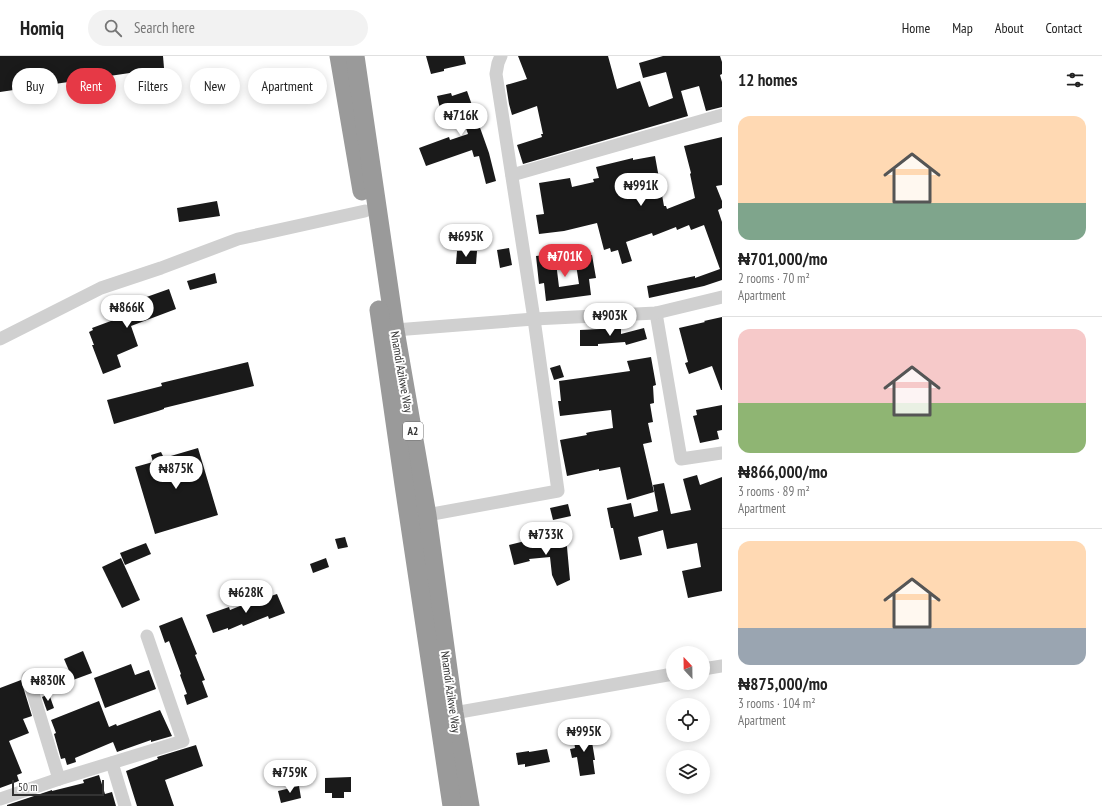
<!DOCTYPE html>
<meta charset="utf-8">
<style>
:root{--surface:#fff;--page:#f2f2f2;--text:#222;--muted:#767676;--line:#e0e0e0;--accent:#e63946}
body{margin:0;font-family:"PT Sans Narrow",sans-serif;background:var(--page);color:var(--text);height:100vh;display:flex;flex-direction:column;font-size:15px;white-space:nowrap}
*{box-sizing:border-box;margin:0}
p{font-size:13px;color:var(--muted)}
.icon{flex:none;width:22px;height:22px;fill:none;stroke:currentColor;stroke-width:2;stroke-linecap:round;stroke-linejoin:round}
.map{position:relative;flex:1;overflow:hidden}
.side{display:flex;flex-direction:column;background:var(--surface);width:380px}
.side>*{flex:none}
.hud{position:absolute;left:12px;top:12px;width:380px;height:36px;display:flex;gap:8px}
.needle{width:26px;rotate:338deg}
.fabs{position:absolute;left:666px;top:590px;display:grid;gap:8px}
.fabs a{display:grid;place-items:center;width:44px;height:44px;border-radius:50%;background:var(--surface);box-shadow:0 2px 10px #0003;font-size:20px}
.scale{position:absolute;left:12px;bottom:10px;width:92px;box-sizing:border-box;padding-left:4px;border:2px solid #333;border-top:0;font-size:11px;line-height:14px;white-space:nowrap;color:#333;-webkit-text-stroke:3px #fff;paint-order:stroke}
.price{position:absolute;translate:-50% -34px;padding:0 9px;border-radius:14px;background:#fff;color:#222;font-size:13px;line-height:26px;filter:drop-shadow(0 1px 2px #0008)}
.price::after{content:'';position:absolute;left:50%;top:24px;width:12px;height:9px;margin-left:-6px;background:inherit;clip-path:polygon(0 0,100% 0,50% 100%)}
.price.selected{background:var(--accent);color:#fff}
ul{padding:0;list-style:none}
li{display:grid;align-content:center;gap:8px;height:212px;padding:0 16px}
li+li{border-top:1px solid var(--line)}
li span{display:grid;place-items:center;height:124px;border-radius:12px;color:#555}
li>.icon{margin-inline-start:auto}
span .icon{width:72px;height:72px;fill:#fffc;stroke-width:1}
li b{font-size:17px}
h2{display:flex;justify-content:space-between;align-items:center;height:48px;padding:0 16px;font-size:17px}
.tag{padding:0 14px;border-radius:18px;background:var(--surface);box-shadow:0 2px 10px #0003;font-size:14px;line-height:36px}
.tag.selected{background:var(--accent);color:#fff}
header{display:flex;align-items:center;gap:24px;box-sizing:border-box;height:56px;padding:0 20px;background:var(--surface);border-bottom:1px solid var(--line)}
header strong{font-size:19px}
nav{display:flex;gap:22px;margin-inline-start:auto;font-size:14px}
.search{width:280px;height:36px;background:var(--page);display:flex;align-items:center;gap:10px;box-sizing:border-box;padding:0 14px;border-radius:22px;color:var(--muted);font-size:15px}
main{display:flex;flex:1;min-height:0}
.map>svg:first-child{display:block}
.building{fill:#1a1a1a}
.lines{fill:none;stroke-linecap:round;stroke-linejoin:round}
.minor{stroke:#d0d0d0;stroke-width:13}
.highway{stroke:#9a9a9a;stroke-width:19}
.labels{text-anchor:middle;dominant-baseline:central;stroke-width:4;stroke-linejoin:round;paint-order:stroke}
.shield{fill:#fff;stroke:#707070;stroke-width:1}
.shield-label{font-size:11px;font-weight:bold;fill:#333}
.street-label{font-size:12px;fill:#333;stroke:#fff}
</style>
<header>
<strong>Homiq</strong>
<div class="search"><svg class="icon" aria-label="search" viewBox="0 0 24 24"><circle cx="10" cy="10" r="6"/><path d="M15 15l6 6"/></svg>Search here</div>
<nav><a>Home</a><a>Map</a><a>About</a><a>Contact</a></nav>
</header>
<main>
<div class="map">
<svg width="722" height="750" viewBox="0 0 722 750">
<rect width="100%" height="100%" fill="#fff"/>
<g class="building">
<path d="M 0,0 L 163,0 L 164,12 L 0,36 Z"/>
<path d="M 426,0 L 464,0 L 466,8 L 444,13 L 444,15 L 431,18 Z"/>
<path d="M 518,0 L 608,0 L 617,33 L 640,25 L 649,51 L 673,42 L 666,16 L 643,22 L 639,7 L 663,0 L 720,0 L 722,6 L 722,18 L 720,19 L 722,26 L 722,51 L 706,55 L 699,30 L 681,35 L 688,60 L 523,108 L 517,89 L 542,81 L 541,78 L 543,78 L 537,50 L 512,59 L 509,48 L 506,29 L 527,23 Z"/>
<path d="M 467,35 L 489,97 L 496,125 L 486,128 L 479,100 L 474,101 L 472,94 L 426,110 L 419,92 L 449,81 L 450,84 L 468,78 L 459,52 L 441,57 L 437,40 L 451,37 L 452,40 Z"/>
<path d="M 722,81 L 722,129 L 716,130 L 722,145 L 722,152 L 718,154 L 722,166 L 722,224 L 704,230 L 649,242 L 647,230 L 695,220 L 695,222 L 720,213 L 704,169 L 691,174 L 689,169 L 677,174 L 676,171 L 653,180 L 652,177 L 626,186 L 632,205 L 622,208 L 618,194 L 611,196 L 610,192 L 604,194 L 597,167 L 564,175 L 539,178 L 536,159 L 544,158 L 539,127 L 570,122 L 572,131 L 594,126 L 593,123 L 599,122 L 596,111 L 633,102 L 633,104 L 655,100 L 664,150 L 666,150 L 667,153 L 695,142 L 690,118 L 691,117 L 684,90 Z"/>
<path d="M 217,145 L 220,160 L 179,166 L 177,152 Z"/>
<path d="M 509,192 L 512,209 L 500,212 L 497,194 Z"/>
<path d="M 457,195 L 477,195 L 476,208 L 456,208 Z"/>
<path d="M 555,198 L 559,231 L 579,228 L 575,202 L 592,199 L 596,222 L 589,223 L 591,239 L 546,245 L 544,227 L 539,228 L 536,200 Z"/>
<path d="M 215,217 L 217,227 L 190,234 L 187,225 Z"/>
<path d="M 169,233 L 176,253 L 131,270 L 138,290 L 117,299 L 121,311 L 103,318 L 92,289 L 94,289 L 89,276 L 93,274 L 92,272 L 127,259 L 124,249 Z"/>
<path d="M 722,261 L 722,334 L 721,334 L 712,310 L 689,318 L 685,307 L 688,306 L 679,272 L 705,266 L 704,265 Z"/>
<path d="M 621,272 L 621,278 L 644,272 L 647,283 L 626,289 L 625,286 L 598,288 L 598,290 L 580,290 L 580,274 Z"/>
<path d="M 651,301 L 656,329 L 653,330 L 654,347 L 650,348 L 653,366 L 648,367 L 652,386 L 643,388 L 654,436 L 627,444 L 620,411 L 599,415 L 599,413 L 567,420 L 560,384 L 587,379 L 586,377 L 590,376 L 613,372 L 611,354 L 560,360 L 558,345 L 561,345 L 559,325 L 630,315 L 627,305 Z"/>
<path d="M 248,306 L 254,330 L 164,352 L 164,353 L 158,355 L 114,368 L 107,344 L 162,330 L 161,327 Z"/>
<path d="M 560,309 L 564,321 L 554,324 L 550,312 Z"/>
<path d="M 722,349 L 722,374 L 717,375 L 719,383 L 700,387 L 693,360 L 697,359 L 696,354 Z"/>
<path d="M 198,392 L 218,459 L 155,478 L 135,411 L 153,406 L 151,399 L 161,396 L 164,402 Z"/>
<path d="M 697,419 L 700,429 L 722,421 L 722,535 L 688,542 L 682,515 L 701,511 L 697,487 L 667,493 L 663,474 L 638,481 L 642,499 L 620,504 L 613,472 L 611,472 L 607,452 L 631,447 L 634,461 L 658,455 L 653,429 L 664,427 L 671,458 L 691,454 L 683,423 Z"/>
<path d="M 568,448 L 571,460 L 553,464 L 550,452 Z"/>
<path d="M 566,480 L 570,524 L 557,530 L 552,519 L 550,501 L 529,503 L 530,505 L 514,509 L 509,489 L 525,485 L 526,490 L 548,488 L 548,482 Z"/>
<path d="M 345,481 L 348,491 L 338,493 L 335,483 Z"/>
<path d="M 146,487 L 151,498 L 125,509 L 120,497 Z"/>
<path d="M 121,502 L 140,544 L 122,552 L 102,511 Z"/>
<path d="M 326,502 L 329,511 L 313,517 L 310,508 Z"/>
<path d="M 277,538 L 285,557 L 269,563 L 268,560 L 243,570 L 242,568 L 228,574 L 228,572 L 213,577 L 206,559 L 229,551 L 230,554 L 257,543 L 258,544 Z"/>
<path d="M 182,561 L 197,598 L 195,599 L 205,624 L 202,625 L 208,641 L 187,649 L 184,639 L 187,638 L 180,619 L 181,618 L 169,585 L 165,587 L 159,570 Z"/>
<path d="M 83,595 L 92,617 L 73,624 L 64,603 Z"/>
<path d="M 131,608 L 135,619 L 149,614 L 156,633 L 105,652 L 94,622 Z"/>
<path d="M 21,624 L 32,660 L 23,663 L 29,677 L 9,685 L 22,717 L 17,719 L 19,725 L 0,732 L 0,632 Z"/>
<path d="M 49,638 L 54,652 L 47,655 L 42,641 Z"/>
<path d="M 99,645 L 109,671 L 116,668 L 117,670 L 160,654 L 172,680 L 151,686 L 151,684 L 117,696 L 113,686 L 75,702 L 76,706 L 67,709 L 65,702 L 61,703 L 54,678 L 56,677 L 51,664 Z"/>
<path d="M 590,674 L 595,704 L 593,704 L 595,718 L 580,720 L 577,701 L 572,702 L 570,693 L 575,692 L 573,677 Z"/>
<path d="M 196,689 L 203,710 L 165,724 L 174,750 L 137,750 L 126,715 L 158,703 L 157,701 Z"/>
<path d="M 547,693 L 550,706 L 525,711 L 525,708 L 518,709 L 516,697 L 529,695 L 529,696 Z"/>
<path d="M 99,719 L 105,738 L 112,736 L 116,750 L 7,750 L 7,749 L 52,734 L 52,735 L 84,727 L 83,724 Z"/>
<path d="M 351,721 L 351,736 L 344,736 L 344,742 L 332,742 L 332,737 L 325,737 L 325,722 Z"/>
<path d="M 299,730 L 301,742 L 281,747 L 278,735 Z"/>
</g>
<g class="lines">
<g class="minor">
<path d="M 512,119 L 722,59"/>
<path d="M 656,257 L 681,403 L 722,397"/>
<path d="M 395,274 L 534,263 L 656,257 L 722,241"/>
<path d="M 0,283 L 101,232 L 161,212 L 238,183 L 365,155"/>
<path d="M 427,459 L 558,435 L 534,263 L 496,18 L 498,7 L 501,0"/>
<path d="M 703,613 L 722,610"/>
<path d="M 28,621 L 59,723 L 183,685 L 147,580"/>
<path d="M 454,657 L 673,618"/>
<path d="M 112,707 L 125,750"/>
<path d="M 0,743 L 59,723"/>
</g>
<g class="highway">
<path d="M 339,0 L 362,135"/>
<path d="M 355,0 L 395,274 L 427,459 L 454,657 L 470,750"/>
<path d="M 379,254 L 404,429 L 452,750"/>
</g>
</g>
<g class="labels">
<rect class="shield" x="403" y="366" width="20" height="18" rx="3"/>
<g class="shield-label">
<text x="413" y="375">A2</text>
</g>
<g class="street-label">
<text transform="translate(402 316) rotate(80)">Nnamdi Azikwe Way</text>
<text transform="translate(451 636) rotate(82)">Nnamdi Azikwe Way</text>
</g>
</g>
</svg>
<div class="fabs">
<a><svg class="needle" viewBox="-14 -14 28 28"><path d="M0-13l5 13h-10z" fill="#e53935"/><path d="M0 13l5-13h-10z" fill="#767676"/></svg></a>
<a><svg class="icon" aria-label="locate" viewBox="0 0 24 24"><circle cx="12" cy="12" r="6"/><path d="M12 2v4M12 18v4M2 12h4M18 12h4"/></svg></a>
<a><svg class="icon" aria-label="layers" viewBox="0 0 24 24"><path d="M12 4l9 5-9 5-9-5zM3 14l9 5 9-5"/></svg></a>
</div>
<div class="scale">50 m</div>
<b class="price" style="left:461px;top:81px">₦716K</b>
<b class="price" style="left:641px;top:151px">₦991K</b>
<b class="price" style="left:466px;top:202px">₦695K</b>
<b class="price selected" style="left:565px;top:222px">₦701K</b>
<b class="price" style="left:127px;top:273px">₦866K</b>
<b class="price" style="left:610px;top:281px">₦903K</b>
<b class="price" style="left:176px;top:434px">₦875K</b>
<b class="price" style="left:546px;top:500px">₦733K</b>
<b class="price" style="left:246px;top:558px">₦628K</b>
<b class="price" style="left:48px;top:646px">₦830K</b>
<b class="price" style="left:584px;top:697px">₦995K</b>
<b class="price" style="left:290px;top:738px">₦759K</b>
<div class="hud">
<a class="tag">Buy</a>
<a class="tag selected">Rent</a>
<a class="tag">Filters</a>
<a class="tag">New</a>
<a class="tag">Apartment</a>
</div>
</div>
<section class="side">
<h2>12 homes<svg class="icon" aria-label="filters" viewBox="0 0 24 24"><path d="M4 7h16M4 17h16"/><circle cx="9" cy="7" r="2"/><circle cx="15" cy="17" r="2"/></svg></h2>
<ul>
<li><span style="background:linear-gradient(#ffd9b3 70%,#7fa58c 0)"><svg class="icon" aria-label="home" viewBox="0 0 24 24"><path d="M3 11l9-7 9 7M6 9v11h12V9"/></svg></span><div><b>₦701,000/mo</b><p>2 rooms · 70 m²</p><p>Apartment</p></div></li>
<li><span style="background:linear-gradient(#f6c9c9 60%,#8fb573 0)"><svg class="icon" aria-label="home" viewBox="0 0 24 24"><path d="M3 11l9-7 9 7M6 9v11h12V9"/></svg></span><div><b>₦866,000/mo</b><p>3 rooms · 89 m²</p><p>Apartment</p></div></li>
<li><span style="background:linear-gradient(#ffd9b3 70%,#9aa5b1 0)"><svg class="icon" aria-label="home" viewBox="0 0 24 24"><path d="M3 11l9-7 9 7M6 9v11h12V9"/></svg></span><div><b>₦875,000/mo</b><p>3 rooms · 104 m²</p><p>Apartment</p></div></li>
</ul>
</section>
</main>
